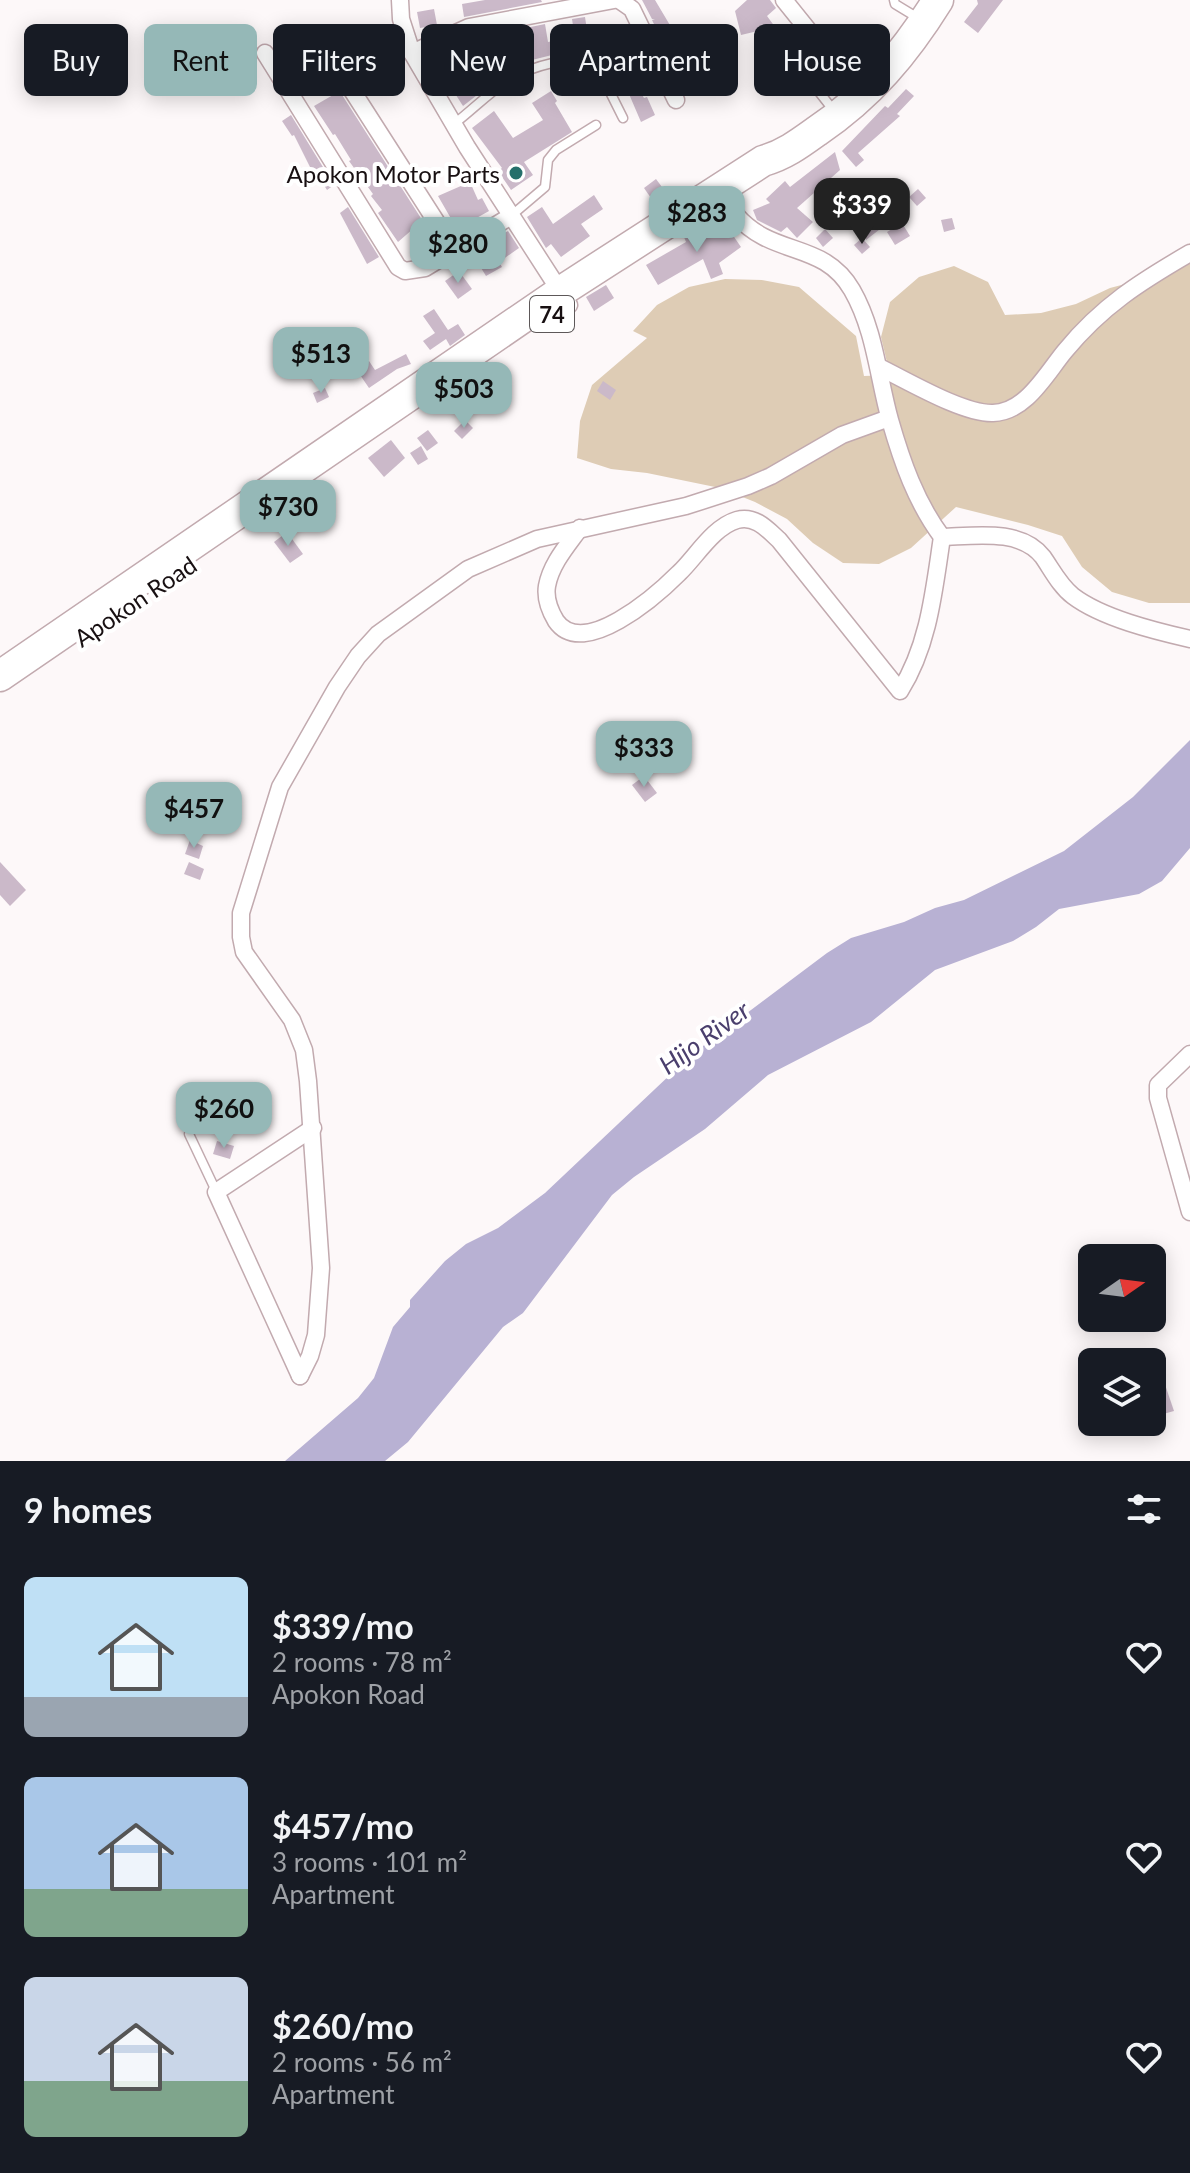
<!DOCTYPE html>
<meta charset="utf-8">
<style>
:root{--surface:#171b24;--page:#242831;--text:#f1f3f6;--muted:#9ea1a6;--accent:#95b8b7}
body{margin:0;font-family:Lato,sans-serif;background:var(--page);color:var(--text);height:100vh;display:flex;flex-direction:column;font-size:30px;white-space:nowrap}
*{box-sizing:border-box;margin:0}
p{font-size:26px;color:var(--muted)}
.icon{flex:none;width:44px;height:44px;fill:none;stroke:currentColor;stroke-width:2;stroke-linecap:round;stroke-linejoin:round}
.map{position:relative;height:1461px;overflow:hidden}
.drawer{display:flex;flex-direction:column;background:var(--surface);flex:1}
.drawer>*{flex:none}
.hud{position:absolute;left:24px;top:24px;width:1142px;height:72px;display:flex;gap:16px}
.needle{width:52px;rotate:76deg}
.buttons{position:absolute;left:1078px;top:1244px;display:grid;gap:16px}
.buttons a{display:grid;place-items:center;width:88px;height:88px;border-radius:12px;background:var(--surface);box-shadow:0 4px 20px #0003;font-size:40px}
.price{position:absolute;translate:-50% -68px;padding:0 18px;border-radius:16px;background:var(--accent);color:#111;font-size:26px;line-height:52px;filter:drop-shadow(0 2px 4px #0008)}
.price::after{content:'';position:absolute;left:50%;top:48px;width:24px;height:18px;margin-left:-12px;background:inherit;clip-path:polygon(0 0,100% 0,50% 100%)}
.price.current{background:#222;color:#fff}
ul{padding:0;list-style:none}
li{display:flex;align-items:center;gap:24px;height:200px;padding:0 24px}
li span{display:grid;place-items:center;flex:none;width:224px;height:160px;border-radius:12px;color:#555}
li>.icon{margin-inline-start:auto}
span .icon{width:96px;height:96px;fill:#fffc;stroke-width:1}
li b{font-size:34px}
h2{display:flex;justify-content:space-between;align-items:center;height:96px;padding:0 24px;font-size:34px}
.chip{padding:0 28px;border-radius:12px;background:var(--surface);box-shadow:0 4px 20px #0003;font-size:28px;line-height:72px}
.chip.current{background:var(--accent);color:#111}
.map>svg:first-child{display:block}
.green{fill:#deccb5}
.water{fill:#b8b1d3}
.building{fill:#cbb9c9}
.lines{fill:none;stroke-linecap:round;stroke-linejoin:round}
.lane-casing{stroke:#c2aaaf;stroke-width:11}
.street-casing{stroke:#c2aaaf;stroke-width:19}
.highway-casing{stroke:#c2aaaf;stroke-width:33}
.lane{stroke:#fff;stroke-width:8}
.street{stroke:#fff;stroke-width:16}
.highway{stroke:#fff;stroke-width:30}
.poi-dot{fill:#256f6b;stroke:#fff;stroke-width:3}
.labels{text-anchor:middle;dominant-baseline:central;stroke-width:8;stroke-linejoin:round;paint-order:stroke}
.shield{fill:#fff;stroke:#5d5859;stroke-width:2}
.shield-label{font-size:22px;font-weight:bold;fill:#181012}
.poi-label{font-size:24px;fill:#181012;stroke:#fff;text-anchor:end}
.street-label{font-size:24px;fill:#181012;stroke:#fff}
.water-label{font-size:26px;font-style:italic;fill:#4a3f6d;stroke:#fff}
</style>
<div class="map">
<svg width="1190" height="1461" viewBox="0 0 1190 1461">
<rect width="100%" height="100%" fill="#fdf8f9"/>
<path class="green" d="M 1190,243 L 1190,603 L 1149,603 L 1112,592 L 1082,567 L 1062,536 L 1028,525 L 956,507 L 911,548 L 879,564 L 843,563 L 813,543 L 787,519 L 755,502 L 720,488 L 647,473 L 611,469 L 577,458 L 580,421 L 592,385 L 647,338 L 633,331 L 657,305 L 689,287 L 725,279 L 762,280 L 799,287 L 856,336 L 864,376 L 890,375 L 881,337 L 890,302 L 919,277 L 954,266 L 988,282 L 1005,315 L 1041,313 L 1076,304 L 1110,288 L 1148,278 L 1178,258 Z"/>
<path class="water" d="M 1190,740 L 1190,848 L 1162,881 L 1139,894 L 1059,909 L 1036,927 L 1013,941 L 935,970 L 871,1022 L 768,1075 L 705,1129 L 634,1177 L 612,1195 L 523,1313 L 503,1327 L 408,1442 L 385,1461 L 285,1461 L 358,1398 L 374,1378 L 393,1327 L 410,1307 L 410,1300 L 445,1261 L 466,1244 L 498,1228 L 545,1193 L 691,1055 L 827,953 L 851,938 L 904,922 L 935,908 L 964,900 L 1064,851 L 1133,797 Z"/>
<g class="building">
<path d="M 485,0 L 541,0 L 542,2 L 464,17 L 462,4 Z"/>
<path d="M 642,0 L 655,0 L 677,37 L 696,76 L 683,84 L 652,20 L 655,19 L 652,19 Z"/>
<path d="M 747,0 L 770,0 L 776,8 L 767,16 L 778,31 L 767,39 L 762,30 L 741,35 L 735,11 Z"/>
<path d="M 977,0 L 1003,0 L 978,33 L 964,22 L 978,4 Z"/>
<path d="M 434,9 L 437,25 L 420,28 L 417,12 Z"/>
<path d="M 585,17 L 587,30 L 574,32 L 572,19 Z"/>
<path d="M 545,24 L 548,42 L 569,38 L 572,50 L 516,64 L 507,32 Z"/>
<path d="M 782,30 L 789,40 L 777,49 L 770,39 Z"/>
<path d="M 309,31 L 313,35 L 310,42 L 312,48 L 426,226 L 416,232 L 414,228 L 398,242 L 378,213 L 382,210 L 371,196 L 373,194 L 349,161 L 351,160 L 335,134 L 333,135 L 314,106 L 333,95 L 296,40 Z"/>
<path d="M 793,38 L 798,45 L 803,41 L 821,64 L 806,75 L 783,46 Z"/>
<path d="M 615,40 L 633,78 L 644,98 L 647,97 L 655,115 L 641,122 L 629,94 L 625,96 L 600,49 Z"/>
<path d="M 377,70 L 385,82 L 376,89 L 368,77 Z"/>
<path d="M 473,79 L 481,92 L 463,106 L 454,92 Z"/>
<path d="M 906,89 L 914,96 L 897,114 L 900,116 L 858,153 L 864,160 L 856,167 L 842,151 L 885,106 L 888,108 Z"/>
<path d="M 551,91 L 557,101 L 555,103 L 572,132 L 524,162 L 533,175 L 511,190 L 498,171 L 502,168 L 472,128 L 494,111 L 513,138 L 543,120 L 532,103 Z"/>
<path d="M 291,115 L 334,185 L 327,190 L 314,169 L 312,171 L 294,135 L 292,136 L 282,121 Z"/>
<path d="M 835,152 L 840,170 L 797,208 L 813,222 L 797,238 L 787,227 L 781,232 L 757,220 L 753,210 L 770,203 L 766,199 L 785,181 L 790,187 Z"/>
<path d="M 656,179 L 665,191 L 653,201 L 644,188 Z"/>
<path d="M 470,182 L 478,200 L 482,198 L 489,211 L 457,229 L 438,196 Z"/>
<path d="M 918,189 L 926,198 L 917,206 L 909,197 Z"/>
<path d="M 594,195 L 603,209 L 581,224 L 590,236 L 561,257 L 551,244 L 546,248 L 527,217 L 542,207 L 553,224 Z"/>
<path d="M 865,196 L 872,222 L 878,218 L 884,226 L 866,240 L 856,199 Z"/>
<path d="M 348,207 L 379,257 L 367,264 L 340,213 Z"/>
<path d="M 952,218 L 955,229 L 944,232 L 941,220 Z"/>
<path d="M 723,221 L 741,247 L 719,263 L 723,274 L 711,279 L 703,259 L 658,285 L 646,265 L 686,242 L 684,237 L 704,229 L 705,233 Z"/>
<path d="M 902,223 L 910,236 L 895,245 L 887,232 Z"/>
<path d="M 825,229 L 833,238 L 823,247 L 816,238 Z"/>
<path d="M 508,231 L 519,248 L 499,262 L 502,267 L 486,276 L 475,258 L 503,241 L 499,236 Z"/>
<path d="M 862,238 L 870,247 L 862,254 L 854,245 Z"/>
<path d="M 459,271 L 472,289 L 458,299 L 445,281 Z"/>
<path d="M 606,285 L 614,298 L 594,311 L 586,297 Z"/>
<path d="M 434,309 L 448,330 L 458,324 L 465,335 L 450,346 L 446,339 L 430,350 L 423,341 L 435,333 L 423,316 Z"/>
<path d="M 406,354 L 411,364 L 397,369 L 369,388 L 356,369 L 369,361 L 375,370 Z"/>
<path d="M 603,381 L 616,390 L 610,400 L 597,391 Z"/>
<path d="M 325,388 L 329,397 L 317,403 L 313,393 Z"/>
<path d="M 481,395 L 489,404 L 478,414 L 470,405 Z"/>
<path d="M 465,420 L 473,428 L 462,439 L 454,431 Z"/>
<path d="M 428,430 L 438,443 L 427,451 L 417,438 Z"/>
<path d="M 391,440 L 405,458 L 384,477 L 368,458 Z"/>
<path d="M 421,446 L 428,459 L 418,465 L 410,453 Z"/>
<path d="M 287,532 L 303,554 L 290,563 L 274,542 Z"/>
<path d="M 644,776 L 657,793 L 645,802 L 632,785 Z"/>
<path d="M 190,840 L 203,846 L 199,859 L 185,854 Z"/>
<path d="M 0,862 L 26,890 L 10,906 L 0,895 Z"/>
<path d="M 189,862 L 204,869 L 200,880 L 184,874 Z"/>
<path d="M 217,1141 L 234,1146 L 230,1159 L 213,1154 Z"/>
<path d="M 1155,1355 L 1174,1411 L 1156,1416 L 1152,1402 L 1152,1356 Z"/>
</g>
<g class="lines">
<g class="lane-casing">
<g id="lane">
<path d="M 894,0 L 895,4 L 918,18"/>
<path d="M 834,62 L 817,76 L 816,88 L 834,111"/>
<path d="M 454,124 C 472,110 489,93 508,80 C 526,68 580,51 597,66 L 623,118"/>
<path d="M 512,215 L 545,187 L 548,160 L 556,150 L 596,125"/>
<path d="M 189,1134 L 216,1191"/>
</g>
</g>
<g class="street-casing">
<g id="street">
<path d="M 400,0 L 401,19 L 412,53 L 467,147 L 569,305"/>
<path d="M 619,0 L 632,9 L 676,100"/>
<path d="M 784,0 L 862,97"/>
<path d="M 321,42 L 455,251"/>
<path d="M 265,53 L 398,267 L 405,271 L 425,268 L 511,216"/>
<path d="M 412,53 L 469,27 L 614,0"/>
<path d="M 879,367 C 908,381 963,414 993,413 C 1026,412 1046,374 1065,351 C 1102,306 1140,282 1190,253"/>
<path d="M 580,528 C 567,546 551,564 547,586 C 545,598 550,611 556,621 C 583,660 656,596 679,573 C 696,557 713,527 737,520 C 755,515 767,529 779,540 L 900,691 C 929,645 934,590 942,537 C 916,502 902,462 890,420 C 878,377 875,330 852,290 C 823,240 773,258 736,215"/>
<path d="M 942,537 C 974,536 1021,528 1043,557 C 1052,570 1060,586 1073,596 C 1102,618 1155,631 1190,639"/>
<path d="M 1190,1054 L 1158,1085 L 1158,1098 L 1190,1212"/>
<path d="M 300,1376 L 310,1356 L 316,1335 L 321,1268 L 308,1081 L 304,1050 L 292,1020 L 244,952 L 241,937 L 241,913 L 280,787 L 337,687 L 358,656 L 378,634 L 468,569 L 537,539 L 686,506 L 748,486 L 771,476 L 842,435 L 889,418"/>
<path d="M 300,1376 L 216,1192 L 313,1128"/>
</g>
</g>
<g class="highway-casing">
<path id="highway" d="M 0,676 L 560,292 L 763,161 C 784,155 799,144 817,131 C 869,96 905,53 938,0"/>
</g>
<use href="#lane" class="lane"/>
<use href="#street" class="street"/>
<use href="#highway" class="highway"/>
</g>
<circle class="poi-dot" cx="516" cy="173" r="8"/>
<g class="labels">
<rect class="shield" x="530" y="296" width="44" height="36" rx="6"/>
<g class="shield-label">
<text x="552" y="314">74</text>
</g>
<g class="poi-label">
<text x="500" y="173">Apokon Motor Parts</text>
</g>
<g class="street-label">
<text transform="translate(135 601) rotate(-34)">Apokon Road</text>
</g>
<g class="water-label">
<text transform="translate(704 1037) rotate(-36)">Hijo River</text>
</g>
</g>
</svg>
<div class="buttons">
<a><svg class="needle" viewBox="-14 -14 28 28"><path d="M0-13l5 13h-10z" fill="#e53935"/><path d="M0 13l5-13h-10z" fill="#9ea1a6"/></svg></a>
<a><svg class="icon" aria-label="layers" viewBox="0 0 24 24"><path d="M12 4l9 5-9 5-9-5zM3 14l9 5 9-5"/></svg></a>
</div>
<b class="price current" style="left:862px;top:246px">$339</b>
<b class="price" style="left:697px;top:254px">$283</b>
<b class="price" style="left:458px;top:285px">$280</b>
<b class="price" style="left:321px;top:395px">$513</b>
<b class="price" style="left:464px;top:430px">$503</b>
<b class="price" style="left:288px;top:548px">$730</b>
<b class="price" style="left:644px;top:789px">$333</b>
<b class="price" style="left:194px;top:850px">$457</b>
<b class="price" style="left:224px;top:1150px">$260</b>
<div class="hud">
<a class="chip">Buy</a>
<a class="chip current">Rent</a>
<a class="chip">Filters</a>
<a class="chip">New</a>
<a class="chip">Apartment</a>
<a class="chip">House</a>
</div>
</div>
<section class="drawer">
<h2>9 homes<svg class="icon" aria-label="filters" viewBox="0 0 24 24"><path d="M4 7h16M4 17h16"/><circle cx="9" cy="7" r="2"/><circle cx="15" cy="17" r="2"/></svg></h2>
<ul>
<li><span style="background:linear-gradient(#bfe0f5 75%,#9aa5b1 0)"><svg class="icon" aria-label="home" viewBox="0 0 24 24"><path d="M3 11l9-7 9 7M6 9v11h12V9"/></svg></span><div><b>$339/mo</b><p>2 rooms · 78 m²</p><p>Apokon Road</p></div><svg class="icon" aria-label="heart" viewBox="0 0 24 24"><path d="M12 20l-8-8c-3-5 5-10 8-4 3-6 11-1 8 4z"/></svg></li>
<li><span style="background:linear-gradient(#a9c7e8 70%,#7fa58c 0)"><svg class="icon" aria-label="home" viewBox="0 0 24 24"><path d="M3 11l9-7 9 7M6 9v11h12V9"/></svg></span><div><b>$457/mo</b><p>3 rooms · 101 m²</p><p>Apartment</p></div><svg class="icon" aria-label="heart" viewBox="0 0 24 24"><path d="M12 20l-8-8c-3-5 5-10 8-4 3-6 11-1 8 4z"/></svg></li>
<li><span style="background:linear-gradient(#c9d6e8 65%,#7fa58c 0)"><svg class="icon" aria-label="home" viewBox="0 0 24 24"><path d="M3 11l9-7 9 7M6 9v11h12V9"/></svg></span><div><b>$260/mo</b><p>2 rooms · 56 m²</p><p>Apartment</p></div><svg class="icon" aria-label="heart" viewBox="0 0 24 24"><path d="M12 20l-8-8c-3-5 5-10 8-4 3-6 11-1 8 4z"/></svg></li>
</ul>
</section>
